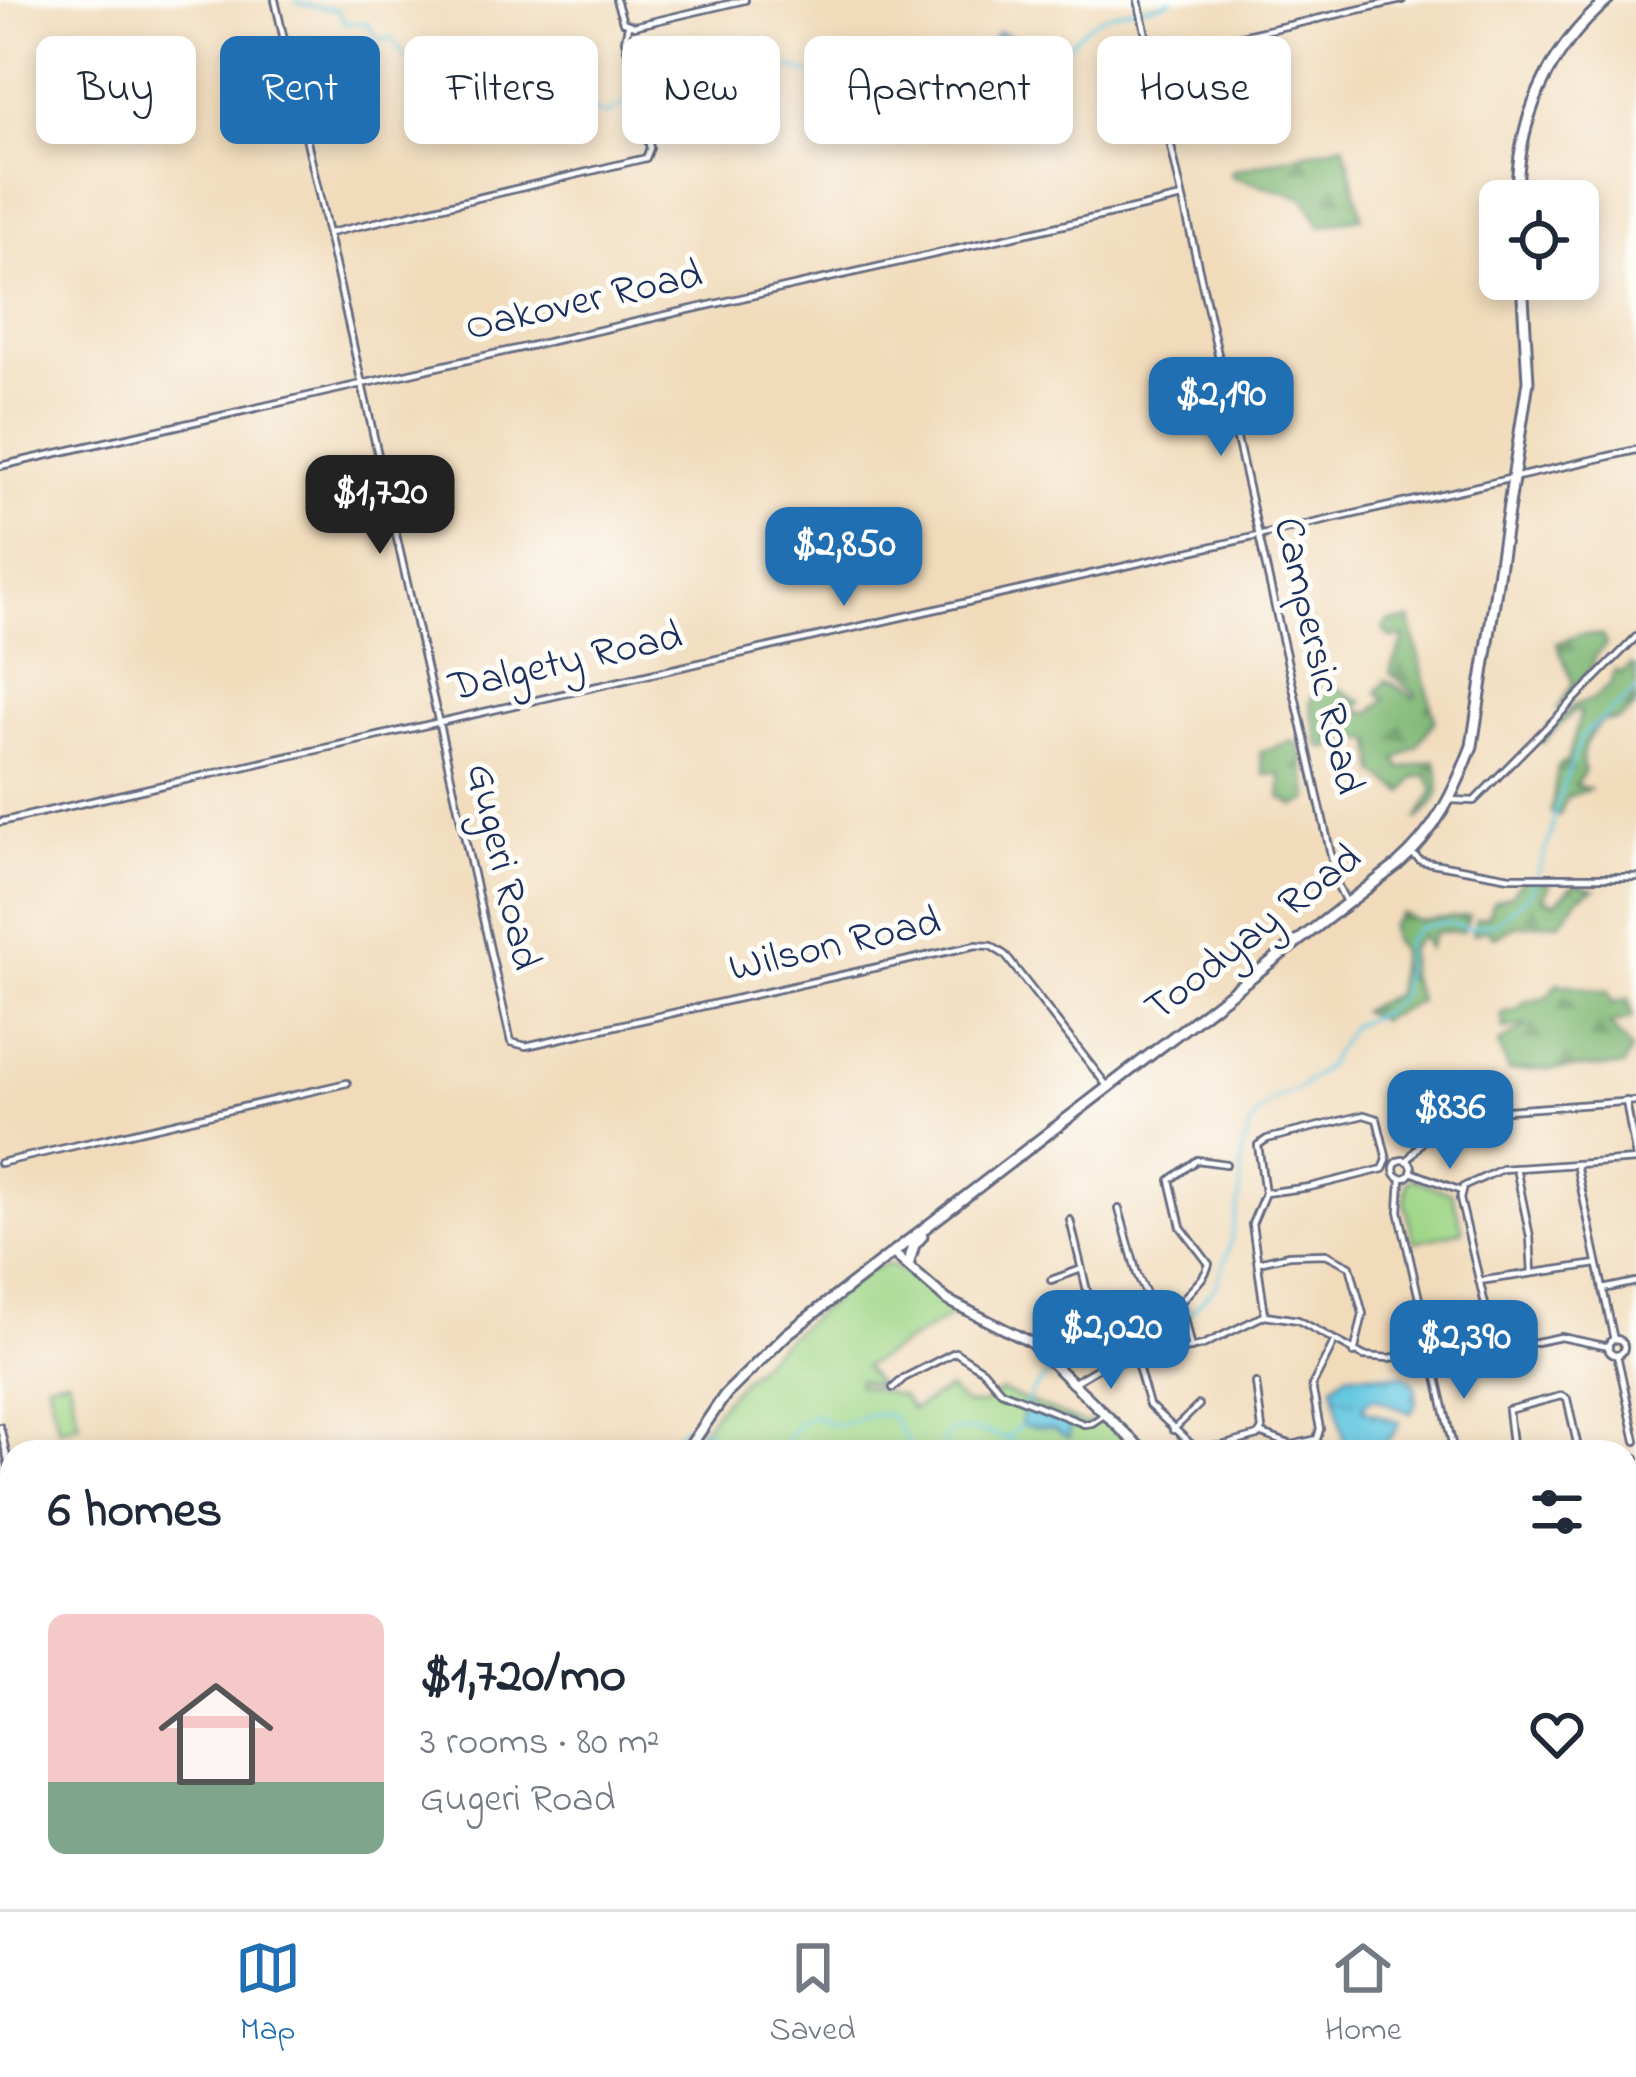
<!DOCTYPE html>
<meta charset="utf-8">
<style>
:root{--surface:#fff;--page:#f6f6f7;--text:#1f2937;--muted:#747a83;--line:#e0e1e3;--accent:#1f6fb2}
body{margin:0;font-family:"Indie Flower",sans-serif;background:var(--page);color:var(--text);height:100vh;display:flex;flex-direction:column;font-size:45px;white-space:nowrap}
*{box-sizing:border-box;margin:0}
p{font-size:39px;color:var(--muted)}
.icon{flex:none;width:66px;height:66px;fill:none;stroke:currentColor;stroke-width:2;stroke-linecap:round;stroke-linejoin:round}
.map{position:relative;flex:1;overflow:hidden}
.sheet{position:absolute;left:0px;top:1440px;width:1638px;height:471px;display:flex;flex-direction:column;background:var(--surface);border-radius:36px 36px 0 0;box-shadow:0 6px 18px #0003}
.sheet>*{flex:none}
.banner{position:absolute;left:36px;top:36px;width:1566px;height:108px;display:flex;gap:24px}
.buttons{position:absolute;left:1479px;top:180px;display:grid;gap:24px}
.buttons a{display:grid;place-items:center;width:120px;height:120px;border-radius:18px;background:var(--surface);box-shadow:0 6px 18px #0003;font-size:60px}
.price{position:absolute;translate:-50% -102px;padding:0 27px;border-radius:24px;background:var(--accent);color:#fff;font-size:39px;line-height:78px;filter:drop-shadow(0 3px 6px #0008)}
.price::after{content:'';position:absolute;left:50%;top:72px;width:36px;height:27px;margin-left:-18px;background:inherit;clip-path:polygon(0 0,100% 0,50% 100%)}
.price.on{background:#222;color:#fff}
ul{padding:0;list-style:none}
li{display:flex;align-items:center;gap:36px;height:300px;padding:0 48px}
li+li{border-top:3px solid var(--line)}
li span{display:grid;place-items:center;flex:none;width:336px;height:240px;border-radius:18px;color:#555}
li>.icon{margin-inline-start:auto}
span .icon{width:144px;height:144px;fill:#fffc;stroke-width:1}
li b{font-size:51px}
h2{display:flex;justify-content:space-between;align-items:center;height:144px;padding:0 48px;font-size:51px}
.chip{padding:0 42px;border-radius:18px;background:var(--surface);box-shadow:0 6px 18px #0003;font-size:42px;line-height:108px}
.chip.on{background:var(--accent);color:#fff}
.dock{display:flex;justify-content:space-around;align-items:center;height:168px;border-top:3px solid var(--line);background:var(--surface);font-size:33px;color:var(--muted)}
.dock a{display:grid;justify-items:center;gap:6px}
.dock .on{color:var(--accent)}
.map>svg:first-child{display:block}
.forest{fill:url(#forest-firs);stroke:#4e746a;stroke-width:3}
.park{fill:#a1d789;stroke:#5e8374;stroke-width:3}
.water{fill:url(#water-ripples);stroke:#3f7ba0;stroke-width:3}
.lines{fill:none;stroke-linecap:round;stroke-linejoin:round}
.stream{stroke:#63c7e1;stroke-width:3}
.minor-casing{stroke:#666b7f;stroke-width:10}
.tertiary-casing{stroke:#666b7f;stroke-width:12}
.secondary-casing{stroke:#666b7f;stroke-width:14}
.primary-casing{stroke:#666b7f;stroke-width:15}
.minor{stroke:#fff;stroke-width:4.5}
.tertiary{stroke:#fff;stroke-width:6}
.secondary{stroke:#fff;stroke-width:8}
.primary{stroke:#fff;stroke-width:9}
.labels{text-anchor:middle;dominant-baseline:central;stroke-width:10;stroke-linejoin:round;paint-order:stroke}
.street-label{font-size:42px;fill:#1b2f5e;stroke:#fdfcf7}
</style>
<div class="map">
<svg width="1636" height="1909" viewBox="0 0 1636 1909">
<defs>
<pattern id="forest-firs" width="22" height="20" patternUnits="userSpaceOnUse" patternTransform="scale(3)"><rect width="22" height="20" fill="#80b875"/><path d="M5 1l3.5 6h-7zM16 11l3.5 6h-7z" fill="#689663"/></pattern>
<pattern id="water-ripples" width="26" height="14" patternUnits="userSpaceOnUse" patternTransform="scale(3)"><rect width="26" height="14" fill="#63c7e1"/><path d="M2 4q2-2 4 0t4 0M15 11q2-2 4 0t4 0" fill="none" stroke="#51a2ba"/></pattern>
</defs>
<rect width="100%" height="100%" fill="#fdfcf7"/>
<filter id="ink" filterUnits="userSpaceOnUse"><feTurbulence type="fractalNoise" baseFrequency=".00833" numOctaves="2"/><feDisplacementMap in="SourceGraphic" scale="24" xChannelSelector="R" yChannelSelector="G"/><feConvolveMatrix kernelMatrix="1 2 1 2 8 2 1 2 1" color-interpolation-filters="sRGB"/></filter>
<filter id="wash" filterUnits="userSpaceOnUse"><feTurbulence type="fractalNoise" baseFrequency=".004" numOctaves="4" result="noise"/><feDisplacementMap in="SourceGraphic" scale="48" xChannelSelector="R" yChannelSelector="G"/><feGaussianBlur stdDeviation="2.7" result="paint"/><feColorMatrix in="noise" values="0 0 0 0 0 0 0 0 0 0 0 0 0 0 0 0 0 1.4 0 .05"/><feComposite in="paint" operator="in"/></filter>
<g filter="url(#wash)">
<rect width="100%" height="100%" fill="#f1dbbb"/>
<g class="forest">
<path d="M 1344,144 L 1362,217 L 1321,226 L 1304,198 L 1231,176 L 1231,171 Z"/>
<path d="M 1410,620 L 1435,720 L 1417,746 L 1396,760 L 1402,769 L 1435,760 C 1445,789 1439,801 1417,820 L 1434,790 L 1427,775 L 1414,778 L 1404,793 L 1376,773 L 1373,740 L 1347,738 L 1330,748 L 1320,747 L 1310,702 L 1319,688 L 1334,686 L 1363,702 L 1354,711 L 1372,712 L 1385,699 L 1377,692 L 1386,680 L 1415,698 L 1416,694 L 1390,673 L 1405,637 L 1391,638 L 1383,629 L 1388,622 Z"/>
<path d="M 1581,634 L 1602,636 L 1606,644 L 1595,657 L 1591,670 L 1556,711 L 1573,683 L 1557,643 Z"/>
<path d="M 1632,665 L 1636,669 L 1636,706 L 1619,720 L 1602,721 C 1587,737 1578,749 1584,771 L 1575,785 L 1589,789 L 1567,797 L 1559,816 L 1551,813 L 1558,766 L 1568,760 L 1581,712 L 1573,712 L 1542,743 L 1536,739 L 1574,705 L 1593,699 L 1610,685 L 1615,670 L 1621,674 Z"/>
<path d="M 1293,741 L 1301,747 L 1310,799 L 1296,806 L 1281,798 L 1281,774 L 1264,775 L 1260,752 Z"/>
<path d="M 1524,879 L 1551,882 L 1543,898 L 1555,903 L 1575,883 L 1595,889 L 1580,896 L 1561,922 L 1515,926 L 1494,937 L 1487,929 L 1473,934 L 1476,919 L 1488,916 L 1493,902 L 1511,895 Z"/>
<path d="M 1401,913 L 1419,921 L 1470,915 L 1463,931 L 1435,932 L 1428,949 L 1421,936 L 1409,949 L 1409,975 L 1419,1001 L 1380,1020 L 1361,1011 L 1395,994 L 1400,950 L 1392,940 L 1390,926 Z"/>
<path d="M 1558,983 L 1608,992 L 1612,1004 L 1629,998 L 1633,1017 L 1610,1025 L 1631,1050 L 1623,1066 L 1508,1071 L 1498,1044 L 1528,1025 L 1503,1029 L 1502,1013 L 1519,1009 L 1524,1002 L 1548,997 Z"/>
</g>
<g class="park">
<path d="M 1412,1179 L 1452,1193 L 1463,1231 L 1414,1242 L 1405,1202 L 1407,1181 Z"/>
<path d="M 885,1264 C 902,1267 939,1298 957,1309 L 953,1315 L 864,1367 L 879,1386 L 859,1380 L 858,1385 L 901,1396 L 912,1410 L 948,1389 L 965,1404 L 982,1405 L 1001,1391 L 1084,1424 L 1092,1423 L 1104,1415 L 1145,1452 L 889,1452 L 878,1448 L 858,1452 L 687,1452 C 733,1375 802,1324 871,1269 Z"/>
<path d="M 68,1378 L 79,1424 L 59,1429 L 47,1382 Z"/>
<path d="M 1626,1733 L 1636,1742 L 1636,1909 L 1543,1909 L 1531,1899 L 1626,1899 Z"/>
<path d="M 469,1899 L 538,1899 L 536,1909 L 465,1909 Z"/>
</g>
<g class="water">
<path d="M 999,32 L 1032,45 L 1039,63 L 995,54 L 976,74 L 967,76 L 958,72 L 956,65 L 968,53 L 984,49 Z"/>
<path d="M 1347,1373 L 1406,1375 L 1415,1384 L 1416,1403 L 1411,1413 L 1375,1398 L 1363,1404 L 1365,1411 L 1400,1422 C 1392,1441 1375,1454 1354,1450 L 1345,1444 L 1333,1385 Z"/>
<path d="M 1024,1406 L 1042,1416 L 1071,1423 L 1069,1438 L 1052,1429 L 1021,1426 Z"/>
</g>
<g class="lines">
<g class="stream">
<path d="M 296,0 L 301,4 L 338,10 L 344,23 L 367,23 L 378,40 L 392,38 L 403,55 L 440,81 L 456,83 L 480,96 L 498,101 L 525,97 L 556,106 L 583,107 L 606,115 C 619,109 636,95 650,93 C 675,90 686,111 714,110 L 730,94 L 744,94 C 770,46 796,72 837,84 C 880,59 897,57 940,81 C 950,86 955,90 966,89 C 983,88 1035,79 1047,69 C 1065,53 1077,29 1101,18 C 1123,7 1149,9 1172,0"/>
<path d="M 1026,1406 L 1032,1392 L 1064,1359 L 1070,1355 L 1091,1355 L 1155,1337 L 1194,1309 L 1217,1284 L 1230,1245 L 1240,1195 L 1242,1151 L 1253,1120 L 1271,1101 L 1299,1089 L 1326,1066 L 1352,1025 L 1382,1013 L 1401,995 L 1406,941 L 1418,928 L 1445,923 L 1469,928 L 1497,922 L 1531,893 L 1551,835 L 1557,803 L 1582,736 L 1636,690"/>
<path d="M 1005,1439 L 1021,1426"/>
<path d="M 659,1452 L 682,1428 L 696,1424 L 711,1435 L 714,1452"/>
<path d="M 778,1452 L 799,1423 L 815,1415 C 848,1441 857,1404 893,1417 L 911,1448 L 918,1452"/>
<path d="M 940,1452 L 947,1434 C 971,1423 1011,1439 1033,1452"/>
<path d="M 1626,1510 L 1636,1508"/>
<path d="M 336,1909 L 341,1899"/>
</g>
</g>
</g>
<g filter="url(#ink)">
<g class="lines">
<g class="minor-casing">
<g id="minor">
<path d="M 275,0 L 511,1042 L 526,1046 L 976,945 L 991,946 L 1005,955 L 1108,1087"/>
<path d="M 616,0 L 623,22 L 634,26 L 745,0"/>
<path d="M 1138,0 L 1338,886 L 1345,900"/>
<path d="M 1151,56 L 1402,0"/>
<path d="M 330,233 L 646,158 L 650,148 L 625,40 L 628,26"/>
<path d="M 0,466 L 1182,198"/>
<path d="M 1451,800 L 1474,801 L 1636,637"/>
<path d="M 0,822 L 1636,450"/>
<path d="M 1411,853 L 1421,861 L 1510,877 L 1636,877"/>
<path d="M 1626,1101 L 1636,1158"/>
<circle cx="1403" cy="1169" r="9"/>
<path d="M 1407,1161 L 1429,1133 L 1466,1113 L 1636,1101"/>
<path d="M 0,1163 L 347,1083"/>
<path d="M 1576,1164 L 1614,1340"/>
<path d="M 1516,1168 L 1530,1237 L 1532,1273"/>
<path d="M 1411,1172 L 1461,1191"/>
<path d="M 1401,1178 L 1399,1211 L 1429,1343"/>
<path d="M 1119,1209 L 1137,1274 L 1154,1311"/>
<path d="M 1070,1220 L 1095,1324 C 1123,1338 1144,1308 1171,1308 L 1184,1318 L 1191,1348"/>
<path d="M 1258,1262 L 1289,1255 L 1326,1254 L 1350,1266 L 1363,1314 L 1354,1353"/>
<path d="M 1051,1280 L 1079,1270"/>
<path d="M 1479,1281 L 1597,1264"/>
<path d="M 1603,1289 L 1636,1282"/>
<path d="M 1175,1313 C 1182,1293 1204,1284 1209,1264 L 1181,1227 L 1170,1180 L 1197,1160 L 1226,1164"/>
<path d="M 1265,1315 L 1252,1224 L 1265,1193 L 1258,1145 L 1267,1139 L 1364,1115 L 1377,1119 L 1387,1160 L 1383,1169 L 1310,1187 L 1265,1193"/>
<circle cx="1616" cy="1347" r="8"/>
<circle cx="1432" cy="1351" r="8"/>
<path d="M 1440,1351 L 1488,1352 L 1561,1337 L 1609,1347"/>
<path d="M 1496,1351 L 1460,1199 L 1463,1187 L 1502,1169 L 1636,1160"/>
<path d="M 1617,1355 L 1636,1441"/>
<path d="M 1135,1356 L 1149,1405 L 1194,1447 L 1221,1446 L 1258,1436 L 1262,1429 L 1256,1383"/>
<path d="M 1433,1360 L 1454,1452"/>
<path d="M 1071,1384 L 1103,1365 L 1203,1345 L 1265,1315 L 1298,1320 L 1364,1356 L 1389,1358 L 1423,1353"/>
<path d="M 893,1388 L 904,1378 L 955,1352 L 983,1370 L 1001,1391 L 1084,1424 L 1092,1423 L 1104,1415"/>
<path d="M 0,1427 L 12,1478"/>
<path d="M 1173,1430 L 1199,1405"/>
<path d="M 1260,1433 L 1292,1445 L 1317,1439 L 1320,1429 L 1312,1386 L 1333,1344"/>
<path d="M 870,1452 L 884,1452"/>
<path d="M 1513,1452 L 1508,1410 L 1561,1396 L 1567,1399 L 1579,1452"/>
<path d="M 1626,1469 L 1636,1458"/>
<path d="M 1626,1562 L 1636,1566"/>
<path d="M 0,1780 L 12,1770"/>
<path d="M 1333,1899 L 1338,1909"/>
<path d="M 1389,1899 L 1396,1909"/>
<path d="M 1478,1899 L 1490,1909"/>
<path d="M 1020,1905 L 1029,1901"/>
<path d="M 919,1907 L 921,1909"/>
<path d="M 862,1909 L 864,1905"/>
<path d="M 1266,1909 L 1266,1899"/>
<path d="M 1363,1909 L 1380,1899"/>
</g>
</g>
<g class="tertiary-casing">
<g id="tertiary">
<path d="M 1626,1616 L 1636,1620"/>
<path d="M 1626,1701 L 1636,1661"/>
<path d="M 1156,1899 L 1163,1899"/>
<path d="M 746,1909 L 754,1899"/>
<path d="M 1108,1909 L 1136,1899"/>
</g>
</g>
<g class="secondary-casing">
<g id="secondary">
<path d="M 893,1253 L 947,1300 L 1030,1342 L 1126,1434"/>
<path d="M 1126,1434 L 1145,1452"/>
<path d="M 1626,1711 L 1636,1718"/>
<path d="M 540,1909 L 543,1899"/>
</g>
</g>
<g class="primary-casing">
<g id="primary">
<path d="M 1517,201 C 1516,122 1547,51 1608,0"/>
<path d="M 909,1262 L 914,1245 L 922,1236"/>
<path d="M 686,1452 L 725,1395 L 787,1334 L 1397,865 C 1436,831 1454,793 1472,746 L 1528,381 L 1522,279"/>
<path d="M 465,1909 L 470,1899"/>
</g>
</g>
<use href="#minor" class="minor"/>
<use href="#tertiary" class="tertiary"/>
<use href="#secondary" class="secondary"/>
<use href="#primary" class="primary"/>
</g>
</g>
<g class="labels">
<g class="street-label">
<text transform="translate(584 302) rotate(-13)">Oakover Road</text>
<text transform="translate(1317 656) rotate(77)">Campersic Road</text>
<text transform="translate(566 663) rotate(-13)">Dalgety Road</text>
<text transform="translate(502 867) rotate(77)">Gugeri Road</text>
<text transform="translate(1254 934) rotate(-38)">Toodyay Road</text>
<text transform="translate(835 946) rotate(-13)">Wilson Road</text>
</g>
</g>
</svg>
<div class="buttons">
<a><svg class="icon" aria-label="locate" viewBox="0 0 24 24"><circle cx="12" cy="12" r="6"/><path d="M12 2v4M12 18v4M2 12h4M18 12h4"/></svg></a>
</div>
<b class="price" style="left:1221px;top:459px">$2,190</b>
<b class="price on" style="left:380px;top:557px">$1,720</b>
<b class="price" style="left:844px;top:609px">$2,850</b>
<b class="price" style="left:1450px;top:1172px">$836</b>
<b class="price" style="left:1111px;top:1392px">$2,020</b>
<b class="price" style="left:1464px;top:1402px">$2,390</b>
<div class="banner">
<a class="chip">Buy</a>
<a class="chip on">Rent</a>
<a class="chip">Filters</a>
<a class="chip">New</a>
<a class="chip">Apartment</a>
<a class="chip">House</a>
</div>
<section class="sheet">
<h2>6 homes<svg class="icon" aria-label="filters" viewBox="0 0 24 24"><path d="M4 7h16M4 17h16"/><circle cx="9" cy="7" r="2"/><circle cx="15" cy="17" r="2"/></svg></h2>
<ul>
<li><span style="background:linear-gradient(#f6c9c9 70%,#7fa58c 0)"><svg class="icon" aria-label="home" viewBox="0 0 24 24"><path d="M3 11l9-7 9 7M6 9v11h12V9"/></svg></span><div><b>$1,720/mo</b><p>3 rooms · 80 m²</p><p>Gugeri Road</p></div><svg class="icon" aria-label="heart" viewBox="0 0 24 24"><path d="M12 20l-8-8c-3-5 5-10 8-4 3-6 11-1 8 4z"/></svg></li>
</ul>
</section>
</div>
<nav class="dock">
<a class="on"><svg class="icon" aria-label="map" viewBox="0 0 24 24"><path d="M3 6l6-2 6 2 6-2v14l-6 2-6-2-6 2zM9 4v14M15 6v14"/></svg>Map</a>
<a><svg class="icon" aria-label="saved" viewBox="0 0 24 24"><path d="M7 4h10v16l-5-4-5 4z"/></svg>Saved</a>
<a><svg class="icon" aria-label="home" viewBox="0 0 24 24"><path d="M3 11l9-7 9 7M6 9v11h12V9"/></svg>Home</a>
</nav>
